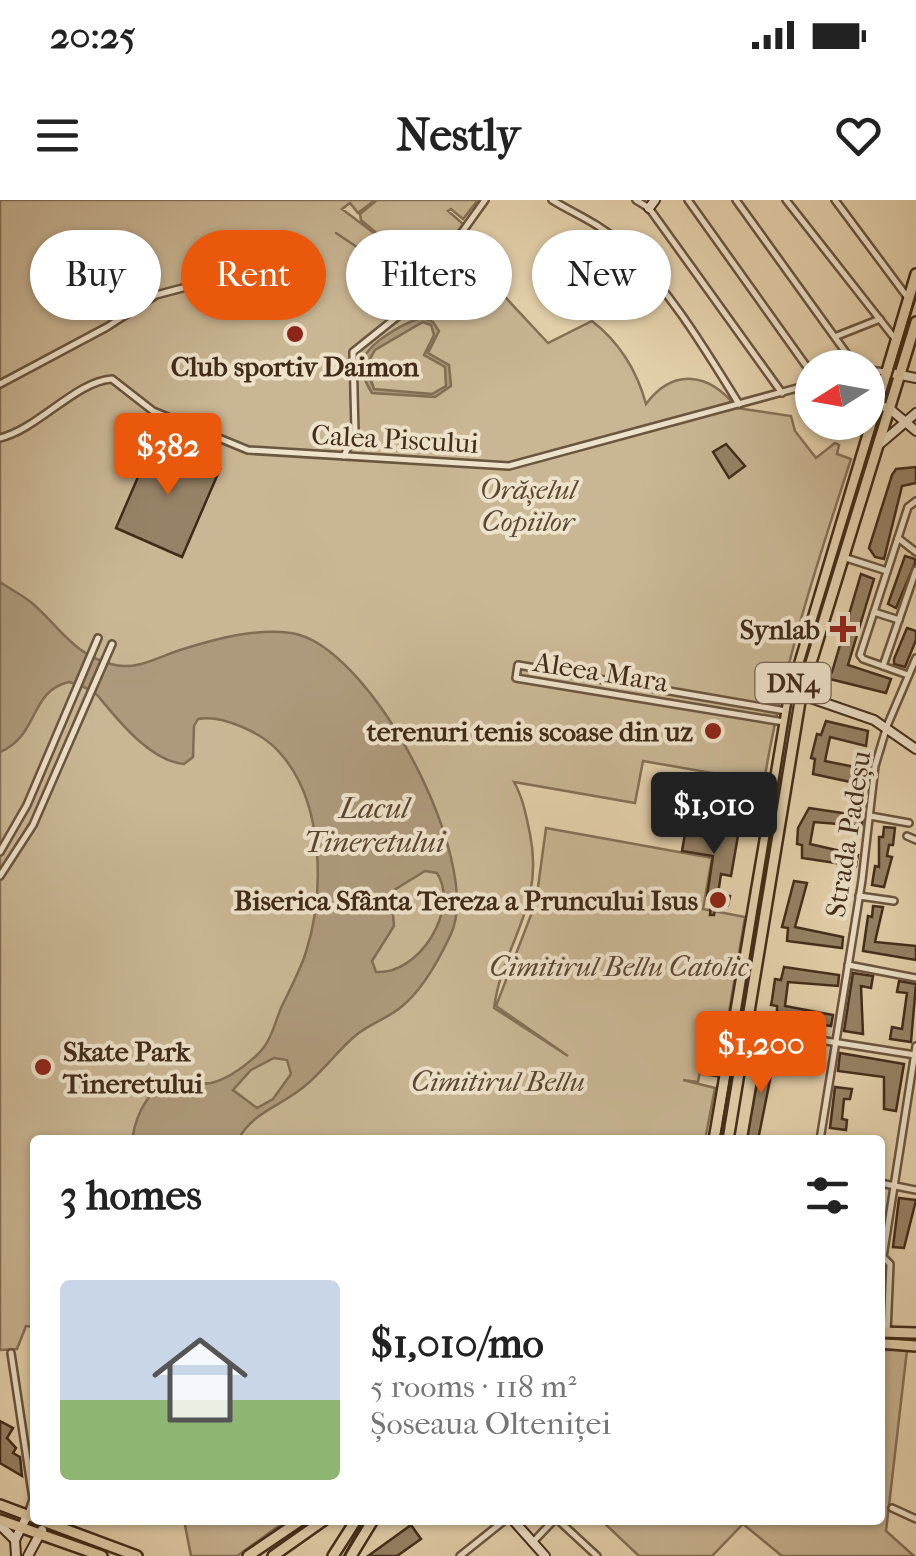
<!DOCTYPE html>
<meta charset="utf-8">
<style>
:root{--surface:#fff;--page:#f2f2f2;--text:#222;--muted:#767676;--line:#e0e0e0;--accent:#ea580c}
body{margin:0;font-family:"IM FELL French Canon",serif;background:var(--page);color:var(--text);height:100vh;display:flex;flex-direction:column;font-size:38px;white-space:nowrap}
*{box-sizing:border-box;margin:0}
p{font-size:32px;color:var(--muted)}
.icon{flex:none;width:55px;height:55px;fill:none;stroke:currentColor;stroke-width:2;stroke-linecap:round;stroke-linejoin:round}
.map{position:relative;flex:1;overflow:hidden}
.drawer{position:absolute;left:30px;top:935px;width:855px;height:390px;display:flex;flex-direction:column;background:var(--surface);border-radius:10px;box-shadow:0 2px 8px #0004}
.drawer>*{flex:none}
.guide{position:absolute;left:30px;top:30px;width:858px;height:90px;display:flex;gap:20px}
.needle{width:65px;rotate:259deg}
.buttons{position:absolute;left:795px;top:150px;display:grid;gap:20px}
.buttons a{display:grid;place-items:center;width:90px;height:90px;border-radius:50%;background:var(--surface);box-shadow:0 2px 8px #0004;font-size:50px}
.price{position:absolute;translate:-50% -85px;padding:0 22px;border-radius:10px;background:var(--accent);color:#fff;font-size:32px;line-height:65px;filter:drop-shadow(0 2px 5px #0008)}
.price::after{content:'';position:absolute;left:50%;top:60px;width:30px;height:22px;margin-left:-15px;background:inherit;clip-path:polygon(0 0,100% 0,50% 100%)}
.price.current{background:#222;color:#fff}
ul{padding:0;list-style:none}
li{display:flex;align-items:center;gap:30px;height:250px;padding:0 30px}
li+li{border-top:2px solid var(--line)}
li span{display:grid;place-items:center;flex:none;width:280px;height:200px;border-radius:10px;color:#555}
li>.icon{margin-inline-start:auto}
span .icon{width:120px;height:120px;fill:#fffc;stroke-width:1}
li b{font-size:42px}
h2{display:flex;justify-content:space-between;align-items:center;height:120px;padding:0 30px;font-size:42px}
.chip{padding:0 35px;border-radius:45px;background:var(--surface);box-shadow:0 2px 8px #0004;font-size:35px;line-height:90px}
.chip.current{background:var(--accent);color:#fff}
.status{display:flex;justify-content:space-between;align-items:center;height:70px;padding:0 50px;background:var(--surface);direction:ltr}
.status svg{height:28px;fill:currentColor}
header{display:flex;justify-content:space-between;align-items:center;height:130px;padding:0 30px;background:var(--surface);font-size:45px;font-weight:800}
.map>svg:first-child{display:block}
.green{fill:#c9b694;stroke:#857056;stroke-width:2.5}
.water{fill:#ad997b;stroke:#826d54;stroke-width:2.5;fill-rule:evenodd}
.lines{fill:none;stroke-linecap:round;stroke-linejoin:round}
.stream{stroke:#826d54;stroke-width:2.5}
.building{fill:#968266;stroke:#412b19;stroke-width:2.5}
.street-casing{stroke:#6a553e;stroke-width:10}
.secondary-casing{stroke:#412b19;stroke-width:12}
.primary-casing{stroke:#412b19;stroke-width:14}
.street{stroke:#eee2ca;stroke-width:5}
.secondary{stroke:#eee2ca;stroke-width:8}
.primary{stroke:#e5d2ad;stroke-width:9}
.tram{stroke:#412b19;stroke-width:2.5}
.poi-dot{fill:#8f2418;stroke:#eee2ca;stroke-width:4}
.labels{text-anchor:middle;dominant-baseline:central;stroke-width:8;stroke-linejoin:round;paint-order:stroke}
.shield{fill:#eee2ca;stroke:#75624e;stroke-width:2.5}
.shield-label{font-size:25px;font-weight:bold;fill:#412b19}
.poi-label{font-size:28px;font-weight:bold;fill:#412b19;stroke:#eee2ca;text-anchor:end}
.street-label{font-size:28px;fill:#412b19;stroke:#eee2ca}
.park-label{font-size:28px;font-style:italic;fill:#5c4732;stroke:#eee2ca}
.water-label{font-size:30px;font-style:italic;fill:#5c4632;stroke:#eee2ca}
</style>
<div class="status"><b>20:25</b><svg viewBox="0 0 49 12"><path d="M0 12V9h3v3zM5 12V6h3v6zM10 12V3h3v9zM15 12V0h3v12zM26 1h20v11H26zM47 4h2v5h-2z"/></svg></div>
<header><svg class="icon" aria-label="menu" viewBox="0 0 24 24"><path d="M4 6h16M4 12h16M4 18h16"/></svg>Nestly<svg class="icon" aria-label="heart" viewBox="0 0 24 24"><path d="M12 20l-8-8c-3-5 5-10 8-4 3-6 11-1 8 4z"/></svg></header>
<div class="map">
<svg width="916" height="1356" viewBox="0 0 916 1356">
<rect width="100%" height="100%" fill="#e5d2ad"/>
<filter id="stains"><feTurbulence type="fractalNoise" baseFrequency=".002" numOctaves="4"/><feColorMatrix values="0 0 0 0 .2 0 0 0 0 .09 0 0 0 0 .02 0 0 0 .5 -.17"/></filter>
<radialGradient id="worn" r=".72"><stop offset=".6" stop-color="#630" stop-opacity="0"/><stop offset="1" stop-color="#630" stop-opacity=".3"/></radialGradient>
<g class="green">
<path d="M 0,0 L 375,0 L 358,13 L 350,3 L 342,9 L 399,52 L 361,20 L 360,14 L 377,0 L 478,0 L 463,19 L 451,9 L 448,11 L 463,24 L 427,74 L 453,41 L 548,143 L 592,121 C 619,142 637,171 646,204 C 674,167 710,173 737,208 L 791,216 L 795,231 L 816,258 L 835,243 L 839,245 L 837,254 L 851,259 C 817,363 782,470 764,582 L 643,561 L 635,603 L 514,582 C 523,598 526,615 530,634 C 545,707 503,742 494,808 L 568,856 L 496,806 L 536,702 L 546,628 L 712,658 L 703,709 L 745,717 L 725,836 L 707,833 L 698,882 L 683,880 L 715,888 L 705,940 L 35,940 L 35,1127 L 26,1126 L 17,1149 L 0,1150 Z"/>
<path d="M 880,1150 L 907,1150 L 886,1331 L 914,1356 L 782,1356 L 743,1324 L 712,1356 L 639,1356 L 601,1320 L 880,1320 Z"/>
<path d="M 184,1320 L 287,1320 L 237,1356 L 191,1356 Z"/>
</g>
<g class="water">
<path d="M 424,118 L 433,122 L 439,131 L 428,153 L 449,165 L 451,186 L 435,197 L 372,193 C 366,184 361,172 363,161 C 367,143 408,120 424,118 ZM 423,122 L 431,125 L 434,135 L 424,155 L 445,167 L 446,186 L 432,194 L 374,189 L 366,166 L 375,150 Z"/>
<path d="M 0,382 C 10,389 22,395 32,403 C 61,428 74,456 115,465 C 137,470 159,457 180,450 C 215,439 254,428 291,433 C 371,444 484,663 451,734 C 439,760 423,790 400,808 C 386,819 369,824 355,836 C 336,852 321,874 301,889 C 278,907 252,913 238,940 L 132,940 C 136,914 150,881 181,881 C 192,880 201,885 211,883 C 228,879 245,866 257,855 C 271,842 274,825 281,808 C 290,789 300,771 306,752 C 325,692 324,602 280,553 C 264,534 223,514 198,519 L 194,526 L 193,557 L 184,564 C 150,561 118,520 98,496 C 91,488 78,485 69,482 C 29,491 39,536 0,552 ZM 425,671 L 437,673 C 460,709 419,775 376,772 L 372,761 L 394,726 L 391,692 ZM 274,858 L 287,860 L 291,874 L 273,899 L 257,908 L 233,890 L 251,870 Z"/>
</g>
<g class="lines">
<path class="stream" d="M 336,33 L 415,86"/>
</g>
<g class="building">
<path d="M 154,240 L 220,269 L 182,357 L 116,328 Z"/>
<path d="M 726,244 L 745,266 L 729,278 L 713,252 Z"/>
<path d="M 916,267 L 916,283 L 902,286 L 884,359 L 875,357 L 869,348 L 892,275 L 896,269 Z"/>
<path d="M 905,356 L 915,359 L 915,363 L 896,408 L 888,404 Z"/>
<path d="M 861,374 L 874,379 L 848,465 L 891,479 L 886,493 L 826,478 L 828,470 L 832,472 Z"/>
<path d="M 907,428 L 916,431 L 916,440 L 905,467 L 894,464 L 894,459 Z"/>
<path d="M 826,521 L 868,531 L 866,546 L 830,537 L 825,561 L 860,568 L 855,583 L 813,574 L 815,559 L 811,558 L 817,534 L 821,535 Z"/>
<path d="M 809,608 L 863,616 L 862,626 L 814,622 L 810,644 L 858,655 L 856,666 L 802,658 L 802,645 L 797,644 L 798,628 Z"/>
<path d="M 687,622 L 703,625 L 701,636 L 720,639 L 722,627 L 739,630 L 731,676 L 721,674 L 718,694 L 730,696 L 728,705 L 716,703 L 714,715 L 710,715 L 711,702 L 707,696 L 713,656 L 682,651 Z"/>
<path d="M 884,627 L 895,628 L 893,645 L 889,645 L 887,656 L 892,657 L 884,687 L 872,685 L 875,666 L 879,667 L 879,637 L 883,637 Z"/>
<path d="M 794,681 L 807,683 L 795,727 L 843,737 L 842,748 L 787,741 L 788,728 L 782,727 Z"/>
<path d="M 873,706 L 883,707 L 875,742 L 916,746 L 916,760 L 863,751 L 868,716 L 872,717 Z"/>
<path d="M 784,767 L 839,775 L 838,786 L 788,782 L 785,806 L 833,815 L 831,826 L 777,818 L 777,806 L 771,805 L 772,800 L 775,779 L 781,780 Z"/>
<path d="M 853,773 L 873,776 L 871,788 L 861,786 L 863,834 L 844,831 Z"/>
<path d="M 899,781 L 916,784 L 911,842 L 890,839 L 892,827 L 902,829 L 907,793 L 897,792 Z"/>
<path d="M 708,834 L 723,836 L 717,876 L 702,874 Z"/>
<path d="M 762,853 L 775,855 L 758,940 L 747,940 Z"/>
<path d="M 840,853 L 904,864 L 896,911 L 884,909 L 884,877 L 838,871 Z"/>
<path d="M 835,887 L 852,889 L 850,899 L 844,899 L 842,919 L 847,920 L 846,930 L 830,928 Z"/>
<path d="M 899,998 L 916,1000 L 904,1048 L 893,1047 Z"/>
<path d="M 0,1221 L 13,1228 L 7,1238 L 16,1248 L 13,1253 L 20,1257 L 22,1276 L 0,1263 Z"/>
<path d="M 411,1325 L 421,1339 L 397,1356 L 368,1356 Z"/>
</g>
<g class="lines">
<g class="street-casing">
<g id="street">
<path d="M 552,0 C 575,14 598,23 618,41 C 667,85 705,149 739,204"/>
<path d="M 636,0 L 649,8 L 782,193"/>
<path d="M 688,0 L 812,174"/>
<path d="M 736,0 L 857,168"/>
<path d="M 786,0 L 896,140"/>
<path d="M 835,0 L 908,98"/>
<path d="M 837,136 L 880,119"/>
<path d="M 868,170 L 886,172"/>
<path d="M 0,184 L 107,127 L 156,95 L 243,72 L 306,67"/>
<path d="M 0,238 C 38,229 76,181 112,179 L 153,211 L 248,250 L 509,266 L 812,184"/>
<path d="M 344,256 L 355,232 L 353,152 L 408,108 L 485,0"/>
<path d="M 898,338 L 916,352"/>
<path d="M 843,357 L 887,371"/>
<path d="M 874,412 L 899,420"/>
<path d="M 883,466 L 916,370"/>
<path d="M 908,475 L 863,459 L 860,455 L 908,307 L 916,301"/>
<path d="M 784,522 L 516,478 L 518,465 L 786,511"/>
<path d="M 870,616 L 909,623"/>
<path d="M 907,636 L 916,640"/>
<path d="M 0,652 L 27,605 L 98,438"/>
<path d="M 0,676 L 33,625 L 112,444"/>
<path d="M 859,696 L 894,701"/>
<path d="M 848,765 L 916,778"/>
<path d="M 749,822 L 826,841 L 915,855"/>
<path d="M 820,940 L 862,680 L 875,566 L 887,526 L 916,458"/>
<path d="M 880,983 L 916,990"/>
<path d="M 883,1057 L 890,1064 L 887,1132"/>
<path d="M 880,1076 L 916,846"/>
<path d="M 11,1153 L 33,1299 L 27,1317"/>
<path d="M 892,1308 L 916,1319"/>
<path d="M 558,1320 L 597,1356"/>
<path d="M 532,1343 L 554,1320"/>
<path d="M 460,1356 L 505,1320"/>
</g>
</g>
<g class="secondary-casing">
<g id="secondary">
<path d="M 649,8 L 655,0"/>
<path d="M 886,172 L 916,178"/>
<path d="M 876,204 L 890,209 L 916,231"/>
<path d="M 881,243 L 916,213"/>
<path d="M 799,494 L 874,520 L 916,549"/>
<path d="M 513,1320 L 545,1356"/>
<path d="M 0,1325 L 15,1340"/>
<path d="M 16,1356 L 15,1340 L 26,1318"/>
<path d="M 28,1356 L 42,1330"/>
</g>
</g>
<g class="primary-casing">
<g id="primary">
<path d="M 714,940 L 789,499 L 916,74"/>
<path d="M 728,940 L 801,495 L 916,122"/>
<path d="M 880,1132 L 916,1133"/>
<path d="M 880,1143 L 916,1146"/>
<path d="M 0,1305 L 137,1356"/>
<path d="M 0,1320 L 102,1356"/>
<path d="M 248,1356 L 301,1320"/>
<path d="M 273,1356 L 324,1320"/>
<path d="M 333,1356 L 356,1320"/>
<path d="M 351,1356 L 373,1320"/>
</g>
</g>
<use href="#street" class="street"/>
<use href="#secondary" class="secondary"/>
<use href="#primary" class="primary"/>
<g class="tram">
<path d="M 720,940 L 791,505 L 916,96"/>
<path d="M 880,1138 L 916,1140"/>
<path d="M 344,1356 L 364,1320"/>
</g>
</g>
<g class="poi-dot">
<circle cx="295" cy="134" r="10"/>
<path d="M838 414h10v10h10v10h-10v10h-10v-10h-10v-10h10z"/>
<circle cx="713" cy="531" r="10"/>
<circle cx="718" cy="700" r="10"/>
<circle cx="43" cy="867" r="10"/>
</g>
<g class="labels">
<rect class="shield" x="755.5" y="463" width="75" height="40" rx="8"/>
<g class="shield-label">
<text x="793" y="483">DN4</text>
</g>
<g class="poi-label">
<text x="295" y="166" text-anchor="middle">Club sportiv Daimon</text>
<text x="820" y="429">Synlab</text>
<text x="693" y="531">terenuri tenis scoase din uz</text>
<text x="698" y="700">Biserica Sfânta Tereza a Pruncului Isus</text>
<text x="63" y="851" text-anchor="start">Skate Park<tspan x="63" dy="32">Tineretului</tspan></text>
</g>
<g class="street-label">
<text transform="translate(395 239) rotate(3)">Calea Piscului</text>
<text transform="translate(601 472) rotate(9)">Aleea Mara</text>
<text transform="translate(848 634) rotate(-81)">Strada Padeșu</text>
</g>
<g class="park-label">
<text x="528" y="289">Orășelul<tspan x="528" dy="32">Copiilor</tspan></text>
<text x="619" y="766">Cimitirul Bellu Catolic</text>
<text x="498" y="881">Cimitirul Bellu</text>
</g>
<g class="water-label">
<text x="374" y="608">Lacul<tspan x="374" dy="34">Tineretului</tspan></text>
</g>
</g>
<rect width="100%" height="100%" filter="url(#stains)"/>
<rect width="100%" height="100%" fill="url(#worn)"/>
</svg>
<div class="buttons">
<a><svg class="needle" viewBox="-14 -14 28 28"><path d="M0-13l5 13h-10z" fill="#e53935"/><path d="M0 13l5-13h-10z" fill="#767676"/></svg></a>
</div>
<b class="price" style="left:168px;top:298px">$382</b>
<b class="price current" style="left:714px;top:657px">$1,010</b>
<b class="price" style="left:761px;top:896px">$1,200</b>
<div class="guide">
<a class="chip">Buy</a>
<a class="chip current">Rent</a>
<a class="chip">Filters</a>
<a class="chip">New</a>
</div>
<section class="drawer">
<h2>3 homes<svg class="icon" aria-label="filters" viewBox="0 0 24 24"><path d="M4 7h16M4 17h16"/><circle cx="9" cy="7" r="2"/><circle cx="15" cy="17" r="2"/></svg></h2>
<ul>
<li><span style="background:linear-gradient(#c9d6e8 60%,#8fb573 0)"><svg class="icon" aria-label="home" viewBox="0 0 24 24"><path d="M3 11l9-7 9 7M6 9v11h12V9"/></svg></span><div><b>$1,010/mo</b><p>5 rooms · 118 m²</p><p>Șoseaua Olteniței</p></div></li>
</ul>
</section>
</div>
